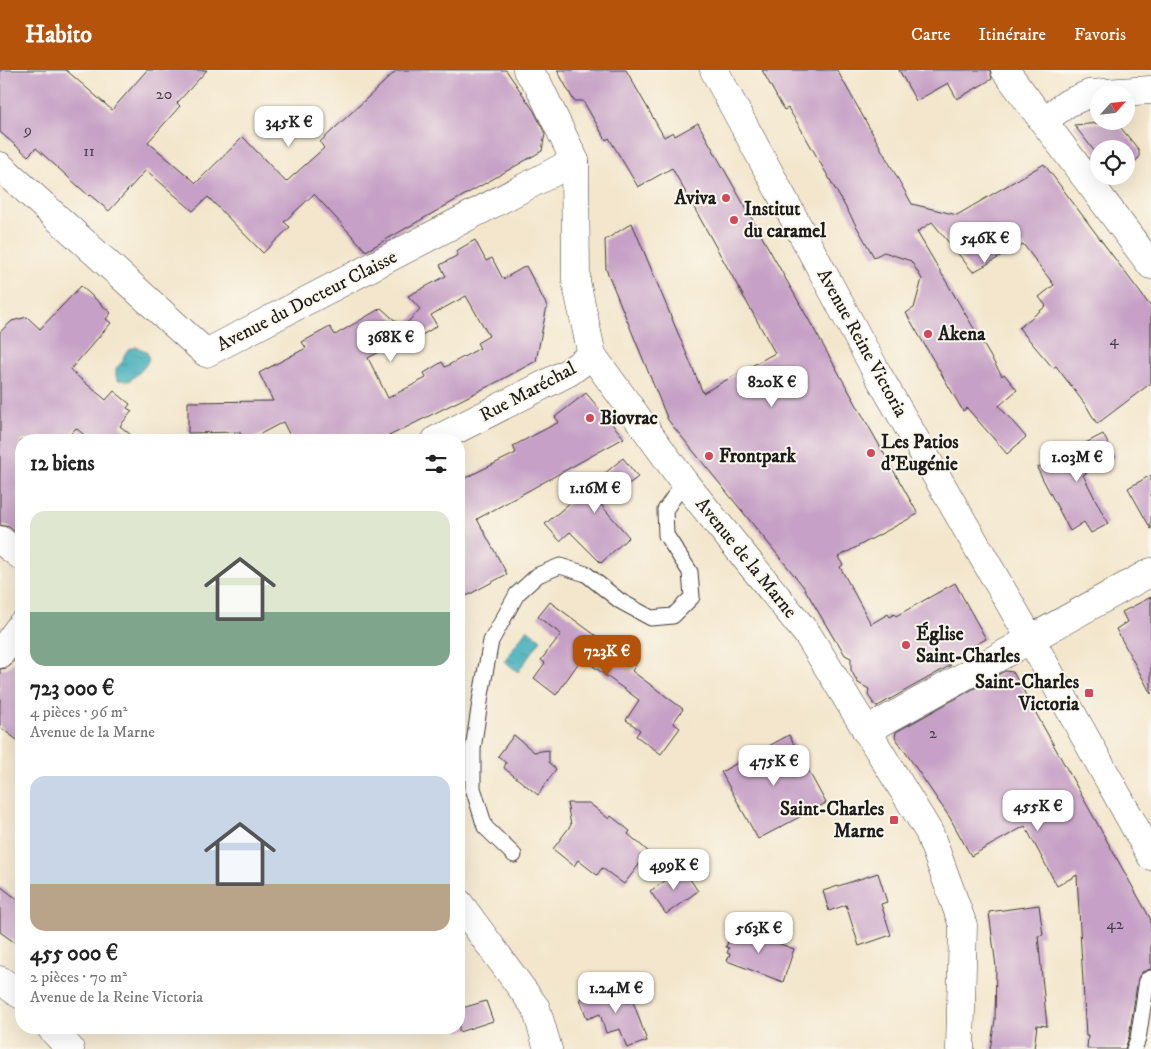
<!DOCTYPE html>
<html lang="fr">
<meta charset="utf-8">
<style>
:root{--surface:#fff;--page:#f6f6f6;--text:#222;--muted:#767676;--accent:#b45309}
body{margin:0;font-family:"IM FELL DW Pica",serif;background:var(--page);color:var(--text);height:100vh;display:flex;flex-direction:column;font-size:19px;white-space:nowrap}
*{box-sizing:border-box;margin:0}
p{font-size:16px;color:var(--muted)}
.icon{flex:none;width:28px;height:28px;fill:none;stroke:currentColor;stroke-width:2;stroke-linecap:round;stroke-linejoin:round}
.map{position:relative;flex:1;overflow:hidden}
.sheet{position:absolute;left:15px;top:364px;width:450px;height:600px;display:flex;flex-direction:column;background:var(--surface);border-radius:20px;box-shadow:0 5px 20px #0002}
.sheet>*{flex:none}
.needle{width:32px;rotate:63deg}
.fabs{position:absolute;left:1090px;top:15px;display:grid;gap:10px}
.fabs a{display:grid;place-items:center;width:45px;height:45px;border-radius:50%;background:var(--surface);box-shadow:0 5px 20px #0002;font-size:25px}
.price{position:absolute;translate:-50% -42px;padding:0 11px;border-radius:10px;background:#fff;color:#222;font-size:16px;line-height:32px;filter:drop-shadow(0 1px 2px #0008)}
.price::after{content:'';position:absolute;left:50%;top:30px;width:15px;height:11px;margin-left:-8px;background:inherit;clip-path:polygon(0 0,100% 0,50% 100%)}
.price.current{background:var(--accent);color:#fff}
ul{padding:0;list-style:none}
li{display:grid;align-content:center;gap:10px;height:265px;padding:0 15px}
li span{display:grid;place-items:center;height:155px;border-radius:15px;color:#555}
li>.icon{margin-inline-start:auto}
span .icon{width:90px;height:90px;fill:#fffc;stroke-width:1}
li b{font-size:21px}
h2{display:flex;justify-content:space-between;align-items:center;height:60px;padding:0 15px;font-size:21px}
header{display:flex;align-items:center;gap:30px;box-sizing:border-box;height:70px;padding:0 25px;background:var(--accent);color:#fff}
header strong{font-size:24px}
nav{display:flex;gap:28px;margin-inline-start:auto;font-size:18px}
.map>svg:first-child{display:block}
.water{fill:url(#water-ripples);stroke:#2c646a}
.building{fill:#c6a0c6}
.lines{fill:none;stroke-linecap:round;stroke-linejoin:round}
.service-casing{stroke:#3c3a36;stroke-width:17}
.minor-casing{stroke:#3c3a36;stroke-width:29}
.secondary-casing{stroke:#3c3a36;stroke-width:29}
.service{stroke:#fff;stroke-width:15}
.minor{stroke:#fff;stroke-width:28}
.secondary{stroke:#fff;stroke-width:28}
.poi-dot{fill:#d1495b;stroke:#fbf7ec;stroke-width:2}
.labels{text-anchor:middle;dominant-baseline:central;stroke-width:4;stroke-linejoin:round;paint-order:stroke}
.number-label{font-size:16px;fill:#463d46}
.poi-label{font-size:19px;font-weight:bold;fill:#1c1c1c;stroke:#fbf7ec;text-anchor:start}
.street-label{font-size:19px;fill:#1c1c1c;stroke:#fbf7ec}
</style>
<header>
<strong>Habito</strong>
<nav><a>Carte</a><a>Itinéraire</a><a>Favoris</a></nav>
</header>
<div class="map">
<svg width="1151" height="979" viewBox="0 0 1151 979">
<defs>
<pattern id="water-ripples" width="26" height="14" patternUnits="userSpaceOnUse" patternTransform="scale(1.25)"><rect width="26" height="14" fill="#3babb8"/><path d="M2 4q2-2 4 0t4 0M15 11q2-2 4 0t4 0" fill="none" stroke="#318a95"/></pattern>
</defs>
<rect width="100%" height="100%" fill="#fbf7ec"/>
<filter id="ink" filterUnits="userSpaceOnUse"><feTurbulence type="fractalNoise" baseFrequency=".02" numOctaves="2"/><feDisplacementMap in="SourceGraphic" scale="10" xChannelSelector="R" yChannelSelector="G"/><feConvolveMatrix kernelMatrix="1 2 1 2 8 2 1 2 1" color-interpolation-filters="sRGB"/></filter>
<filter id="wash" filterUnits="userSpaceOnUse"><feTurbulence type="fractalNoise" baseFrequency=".0096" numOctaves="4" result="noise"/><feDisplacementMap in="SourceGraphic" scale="20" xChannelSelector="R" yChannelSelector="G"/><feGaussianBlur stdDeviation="1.12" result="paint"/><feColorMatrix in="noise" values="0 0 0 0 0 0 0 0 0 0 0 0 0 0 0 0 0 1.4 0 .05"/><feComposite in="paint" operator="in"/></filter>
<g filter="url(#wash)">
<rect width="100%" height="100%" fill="#f3e6cc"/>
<g class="water">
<path d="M 136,277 C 163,284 140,303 129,311 L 118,310 L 116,307 L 116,298 L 123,291 C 123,283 128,279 136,277 Z"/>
<path d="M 527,559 L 541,570 L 518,602 L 504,591 Z"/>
</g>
<g id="blocks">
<g class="building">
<path d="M 0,0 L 66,0 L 112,40 L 147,0 L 207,0 L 177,33 L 180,36 L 148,72 L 196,113 L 243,67 L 286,112 L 324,78 L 320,72 L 397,0 L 506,0 L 534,41 L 545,64 L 544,69 L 542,81 L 366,181 L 314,124 L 284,152 L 290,157 L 263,183 L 208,127 L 193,141 L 146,100 L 109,141 L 90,125 L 89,126 L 36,78 L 28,86 L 0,62 Z"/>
<path d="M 557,0 L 626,0 L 664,67 L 673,62 L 675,66 L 698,53 L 918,444 L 838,487 L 843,495 L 840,497 L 871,554 L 888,544 L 890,547 L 894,544 L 896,546 L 955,513 L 986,569 L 940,594 L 951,595 L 876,637 L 868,625 L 869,619 L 858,613 L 851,600 L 851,588 L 845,585 L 837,571 L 836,572 L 803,516 L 668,350 L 606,199 L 605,170 L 632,153 L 703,323 L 775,283 L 672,98 L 638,117 L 609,68 L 606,70 L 583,31 L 574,31 Z"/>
<path d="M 762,0 L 837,0 L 912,134 L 957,145 L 1044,94 L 1151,237 L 1151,313 L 1097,354 L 1087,337 L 1056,296 L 1053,298 L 1019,258 L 1046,236 L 1039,227 L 1054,215 L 1023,174 L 973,202 L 932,152 L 917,162 L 1002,306 L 1004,304 L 1017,320 L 999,336 L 1026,367 L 1007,384 L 967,338 L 963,341 L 906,243 L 914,238 L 922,209 L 911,191 L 884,182 L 874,187 L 801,59 L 788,38 L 784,40 Z"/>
<path d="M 899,0 L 990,0 L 992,9 L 957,29 L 948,13 L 916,31 Z"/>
<path d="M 1116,52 L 1139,80 L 1139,88 L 1126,98 L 1126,79 L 1099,79 L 1099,87 L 1074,55 Z"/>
<path d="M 475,170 L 486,191 L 492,188 L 503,209 L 526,196 L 547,236 L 536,291 L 499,311 L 381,370 L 292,370 L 283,352 L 249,370 L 241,370 L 240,362 L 188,363 L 188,332 L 273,331 L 259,303 L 306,278 L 302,272 L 330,257 L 335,265 L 381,238 L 411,265 L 368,288 L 388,328 L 426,308 L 424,303 L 442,292 L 445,297 L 480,278 L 477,273 L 489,266 L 466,226 L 431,245 L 437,256 L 417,268 L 407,253 L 420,239 L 408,226 L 446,206 L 440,195 L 458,185 L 456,181 Z"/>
<path d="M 81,216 L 111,243 L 106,249 L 111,253 L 70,300 L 106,330 L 114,321 L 130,334 L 127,338 L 132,341 L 120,356 L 137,370 L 90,370 L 76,358 L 65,370 L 21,370 L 21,467 L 9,457 L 0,455 L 0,262 L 12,251 L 27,247 L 40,259 Z"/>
<path d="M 586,323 L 624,368 L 477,449 L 507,504 L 459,530 L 459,411 L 516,383 L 513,376 L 559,352 L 555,347 Z"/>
<path d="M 1103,364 L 1115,387 L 1083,405 L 1108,454 L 1091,463 L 1084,452 L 1070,461 L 1037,398 Z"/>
<path d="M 623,388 L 638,407 L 601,435 L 629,467 L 601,493 L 570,462 L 560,471 L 545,454 Z"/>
<path d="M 1151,405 L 1151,459 L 1128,418 Z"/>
<path d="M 1151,527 L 1151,624 L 1116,559 L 1127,552 L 1122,542 Z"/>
<path d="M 550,532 L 636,595 L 632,601 L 683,639 L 673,653 L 680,658 L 661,684 L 636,666 L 640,660 L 626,650 L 639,630 L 582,588 L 556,625 L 534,608 L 545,593 L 541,590 L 561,564 L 538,547 Z"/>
<path d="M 21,581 L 21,673 L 0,657 L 0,599 L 7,598 L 12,594 Z"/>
<path d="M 1005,601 L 1013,602 L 1151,850 L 1151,899 L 1142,902 L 1138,908 L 1129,967 L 1125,979 L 1087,979 L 1088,966 L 1086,966 L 1077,805 L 1057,816 L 1025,756 L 971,786 L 950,748 L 895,667 L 896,662 Z"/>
<path d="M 514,665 L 534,682 L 549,680 L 549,693 L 556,699 L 538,725 L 504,698 L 506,693 L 498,686 Z"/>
<path d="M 789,665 L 826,733 L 758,769 L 721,702 Z"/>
<path d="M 567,733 L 589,733 L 609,749 L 611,746 L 630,761 L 628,764 L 649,782 L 624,814 L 602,798 L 597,805 L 578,790 L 574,796 L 553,779 L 571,755 Z"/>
<path d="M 683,799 L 698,821 L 666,844 L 650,821 Z"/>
<path d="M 878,803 L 887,832 L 881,834 L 891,865 L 859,876 L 846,835 L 829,841 L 823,821 Z"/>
<path d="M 0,816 L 21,832 L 21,877 L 0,862 Z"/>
<path d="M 1039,835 L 1043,865 L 1038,866 L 1047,956 L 1037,955 L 1034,979 L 990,979 L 995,950 L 996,897 L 989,842 Z"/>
<path d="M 734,857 L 794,879 L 783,912 L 727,891 L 730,884 L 727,883 L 729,878 L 726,877 Z"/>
<path d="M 621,915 L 627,933 L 633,931 L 647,971 L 627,978 L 620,959 L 606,963 L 600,944 L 587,949 L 580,929 Z"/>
<path d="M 486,931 L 493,951 L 459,962 L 459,939 Z"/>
</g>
</g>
</g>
<g filter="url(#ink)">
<use href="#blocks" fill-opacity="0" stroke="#3c3a36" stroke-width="1"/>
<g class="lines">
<g class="service-casing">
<g id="service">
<path d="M 514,785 L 485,757 L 473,718 L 473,679 L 481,625 L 491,571 L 517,524 L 538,505 L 560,496 L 586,504 L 620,531 L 651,548 L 673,546 L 692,527 L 690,502 L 666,465 L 665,440 L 684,412"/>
<path d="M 1134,979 L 1138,969 L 1147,910 L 1151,908"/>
</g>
</g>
<g class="minor-casing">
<g id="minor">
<path d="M 1005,0 L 1151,195"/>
<path d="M 1043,51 L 1068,33 L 1089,24 L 1151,20"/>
<path d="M 0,96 L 206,283 L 575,91"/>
<path d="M 436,370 L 569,302 L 592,285"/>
<path d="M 0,470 L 21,486"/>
<path d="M 0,584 L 21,555"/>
<path d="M 866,661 L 1151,502"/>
<path d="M 459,833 L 536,938 L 548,979"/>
<path d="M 0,910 L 21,925"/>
<path d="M 51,958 L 70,979"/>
</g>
</g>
<g class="secondary-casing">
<g id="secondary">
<path d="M 527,0 L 538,14 L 575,91 L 576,211 L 592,285 L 684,412 L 808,565 L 929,762 L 963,855 L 960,979"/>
<path d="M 714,0 L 877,303 L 1039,584 L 1151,786"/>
</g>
</g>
<use href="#service" class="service"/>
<use href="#minor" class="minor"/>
<use href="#secondary" class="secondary"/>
</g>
</g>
<g class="poi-dot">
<circle cx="726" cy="128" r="5"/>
<circle cx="734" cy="150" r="5"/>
<circle cx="928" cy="264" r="5"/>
<circle cx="590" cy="348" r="5"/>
<circle cx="871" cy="383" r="5"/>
<circle cx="709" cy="386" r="5"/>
<circle cx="906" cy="575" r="5"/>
<rect x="1084" y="618" width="10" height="10" rx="2.5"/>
<rect x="889" y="745" width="10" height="10" rx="2.5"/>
</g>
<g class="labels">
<g class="number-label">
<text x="164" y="24">20</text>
<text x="28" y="60">9</text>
<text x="89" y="81">11</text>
<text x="1114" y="270">4</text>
<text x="933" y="663">2</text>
<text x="1115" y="854">42</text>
</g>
<g class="poi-label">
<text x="716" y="128" text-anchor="end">Aviva</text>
<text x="744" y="139">Institut<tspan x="744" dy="22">du caramel</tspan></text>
<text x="938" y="264">Akena</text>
<text x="600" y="348">Biovrac</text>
<text x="881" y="372">Les Patios<tspan x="881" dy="22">d'Eugénie</tspan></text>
<text x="719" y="386">Frontpark</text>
<text x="916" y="564">Église<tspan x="916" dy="22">Saint-Charles</tspan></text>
<text x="1079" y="612" text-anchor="end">Saint-Charles<tspan x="1079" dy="22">Victoria</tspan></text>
<text x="884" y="739" text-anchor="end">Saint-Charles<tspan x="884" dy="22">Marne</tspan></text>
</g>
<g class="street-label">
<text transform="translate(307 231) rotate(-27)">Avenue du Docteur Claisse</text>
<text transform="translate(862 273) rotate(61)">Avenue Reine Victoria</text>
<text transform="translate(528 322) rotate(-28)">Rue Maréchal</text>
<text transform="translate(746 488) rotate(51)">Avenue de la Marne</text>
</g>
</g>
</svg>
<div class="fabs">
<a><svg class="needle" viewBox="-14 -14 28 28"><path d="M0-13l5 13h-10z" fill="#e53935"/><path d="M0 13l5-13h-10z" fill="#767676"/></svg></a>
<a><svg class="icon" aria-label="locate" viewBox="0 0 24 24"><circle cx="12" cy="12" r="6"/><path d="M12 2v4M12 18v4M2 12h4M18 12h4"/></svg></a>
</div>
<b class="price" style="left:289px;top:78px">345K €</b>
<b class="price" style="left:985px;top:194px">546K €</b>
<b class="price" style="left:391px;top:293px">368K €</b>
<b class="price" style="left:772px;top:338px">820K €</b>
<b class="price" style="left:1077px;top:413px">1.03M €</b>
<b class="price" style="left:595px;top:444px">1.16M €</b>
<b class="price current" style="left:607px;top:607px">723K €</b>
<b class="price" style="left:774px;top:717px">475K €</b>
<b class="price" style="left:1038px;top:762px">455K €</b>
<b class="price" style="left:674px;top:821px">499K €</b>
<b class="price" style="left:759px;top:884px">563K €</b>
<b class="price" style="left:616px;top:944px">1.24M €</b>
<section class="sheet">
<h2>12 biens<svg class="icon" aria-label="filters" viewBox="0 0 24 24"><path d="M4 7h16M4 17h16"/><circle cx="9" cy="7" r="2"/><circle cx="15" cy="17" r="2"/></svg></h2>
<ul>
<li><span style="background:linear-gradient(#dfe7d0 65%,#7fa58c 0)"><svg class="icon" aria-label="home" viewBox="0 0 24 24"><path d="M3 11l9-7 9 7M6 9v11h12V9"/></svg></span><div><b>723 000 €</b><p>4 pièces · 96 m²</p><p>Avenue de la Marne</p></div></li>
<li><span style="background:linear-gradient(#c9d6e8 70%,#b9a48a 0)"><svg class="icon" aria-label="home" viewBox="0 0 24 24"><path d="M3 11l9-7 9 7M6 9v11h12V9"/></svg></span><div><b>455 000 €</b><p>2 pièces · 70 m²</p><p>Avenue de la Reine Victoria</p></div></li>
</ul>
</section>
</div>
